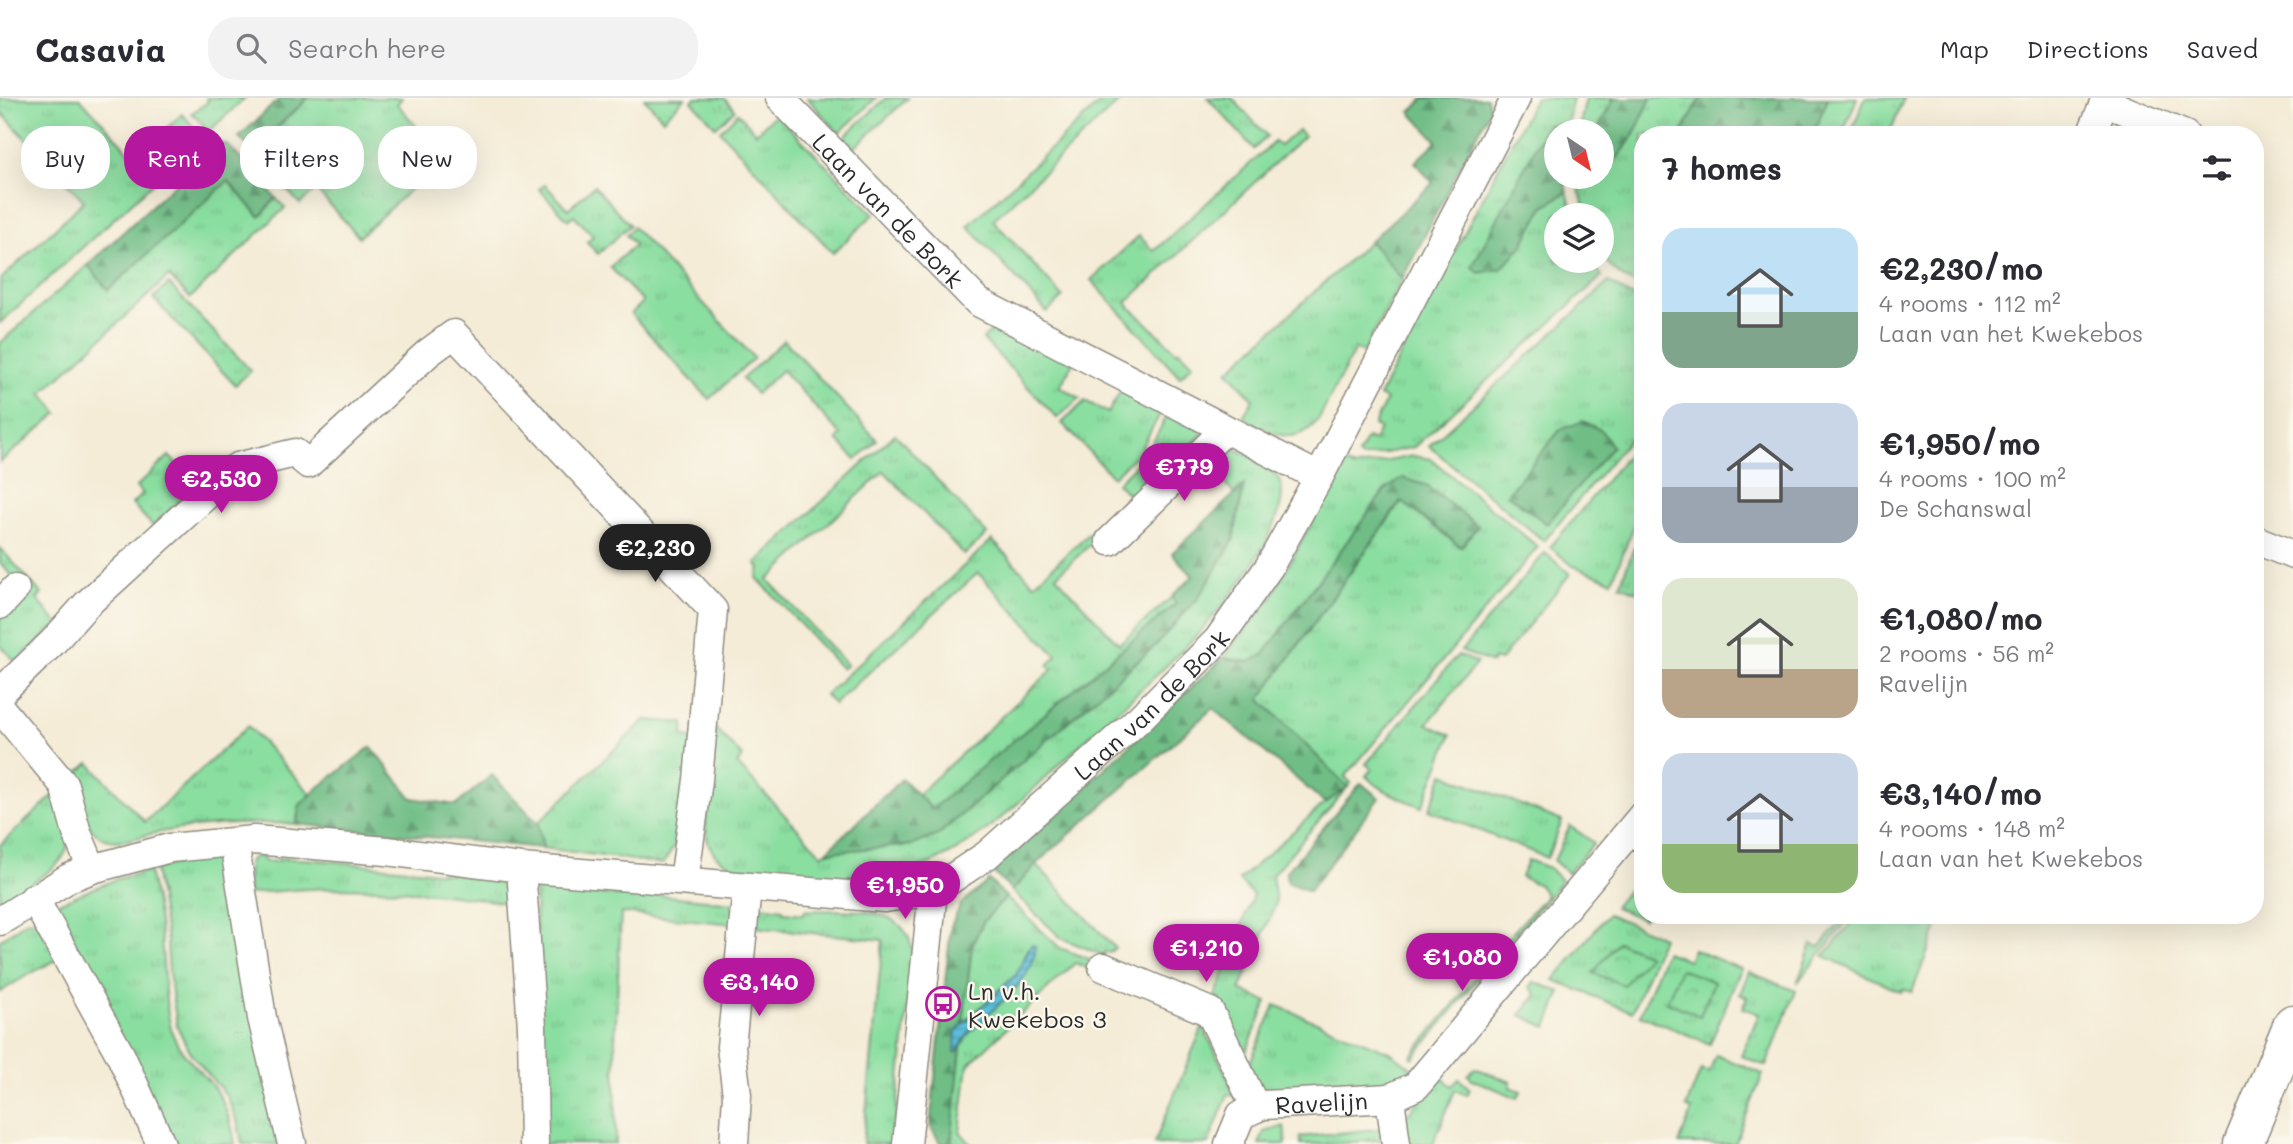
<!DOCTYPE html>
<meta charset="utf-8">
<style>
:root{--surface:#fff;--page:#f2f2f3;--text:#2b2b33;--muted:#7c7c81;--line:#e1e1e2;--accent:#b5179e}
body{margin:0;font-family:Mali,sans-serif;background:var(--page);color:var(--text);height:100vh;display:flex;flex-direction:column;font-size:26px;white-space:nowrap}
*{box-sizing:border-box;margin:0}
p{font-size:23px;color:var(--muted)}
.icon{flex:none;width:38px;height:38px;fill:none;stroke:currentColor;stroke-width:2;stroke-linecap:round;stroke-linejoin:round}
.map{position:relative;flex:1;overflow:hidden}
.side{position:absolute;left:1634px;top:28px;width:630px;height:798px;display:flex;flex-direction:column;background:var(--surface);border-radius:28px;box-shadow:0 7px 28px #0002}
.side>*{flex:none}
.hud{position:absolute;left:21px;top:28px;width:665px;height:63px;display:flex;gap:14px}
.needle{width:46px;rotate:145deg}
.controls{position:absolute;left:1544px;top:21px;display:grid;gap:14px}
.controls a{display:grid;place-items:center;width:70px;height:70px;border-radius:50%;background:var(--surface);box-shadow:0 7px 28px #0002;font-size:35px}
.price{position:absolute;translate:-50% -60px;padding:0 16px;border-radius:24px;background:var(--accent);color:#fff;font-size:23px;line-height:46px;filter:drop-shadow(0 2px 4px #0008)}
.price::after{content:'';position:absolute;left:50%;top:42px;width:21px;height:16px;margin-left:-10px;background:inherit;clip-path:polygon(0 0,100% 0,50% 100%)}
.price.active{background:#222;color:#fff}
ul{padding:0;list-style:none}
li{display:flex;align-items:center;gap:21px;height:175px;padding:0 28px}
li span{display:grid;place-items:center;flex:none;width:196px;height:140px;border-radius:21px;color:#555}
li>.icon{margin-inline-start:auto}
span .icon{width:84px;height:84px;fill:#fffc;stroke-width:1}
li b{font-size:30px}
h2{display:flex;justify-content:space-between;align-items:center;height:84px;padding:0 28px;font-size:30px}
.pill{padding:0 24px;border-radius:28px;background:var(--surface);box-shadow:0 7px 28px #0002;font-size:24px;line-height:63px}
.pill.active{background:var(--accent);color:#fff}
header{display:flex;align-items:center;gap:42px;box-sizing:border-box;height:98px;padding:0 35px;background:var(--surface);border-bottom:2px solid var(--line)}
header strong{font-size:33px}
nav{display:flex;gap:38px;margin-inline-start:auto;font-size:24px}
.search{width:490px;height:63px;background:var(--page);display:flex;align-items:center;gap:18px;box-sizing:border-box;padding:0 24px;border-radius:28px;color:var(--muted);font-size:26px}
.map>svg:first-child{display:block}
.grass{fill:url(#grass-tufts);stroke:#5a8466;stroke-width:2}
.forest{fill:url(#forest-firs);stroke:#4d7458;stroke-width:2}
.park{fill:url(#park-crowns);stroke:#5a8466;stroke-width:2}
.water{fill:url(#water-rules);stroke:#447683;stroke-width:2}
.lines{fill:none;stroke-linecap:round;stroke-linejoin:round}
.street-casing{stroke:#908c81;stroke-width:31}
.secondary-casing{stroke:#908c81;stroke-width:41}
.street{stroke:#fff;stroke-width:28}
.secondary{stroke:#fff;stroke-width:38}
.labels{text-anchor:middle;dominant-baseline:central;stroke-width:5;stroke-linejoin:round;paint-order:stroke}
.street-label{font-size:24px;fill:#2b2b2b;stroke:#fbf7ec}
.poi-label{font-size:24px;fill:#2b2b2b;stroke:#fbf7ec;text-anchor:start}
</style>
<header>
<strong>Casavia</strong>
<div class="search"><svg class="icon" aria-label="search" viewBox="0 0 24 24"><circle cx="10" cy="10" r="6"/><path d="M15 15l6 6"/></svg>Search here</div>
<nav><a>Map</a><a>Directions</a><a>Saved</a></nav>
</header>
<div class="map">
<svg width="2293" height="1046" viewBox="0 0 2293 1046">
<defs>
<pattern id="grass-tufts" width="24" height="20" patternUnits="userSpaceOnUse" patternTransform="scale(1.75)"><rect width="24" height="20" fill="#8adea0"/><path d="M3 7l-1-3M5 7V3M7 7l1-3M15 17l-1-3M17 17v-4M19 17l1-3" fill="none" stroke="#77bf8a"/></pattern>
<pattern id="forest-firs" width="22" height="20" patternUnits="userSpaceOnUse" patternTransform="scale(1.75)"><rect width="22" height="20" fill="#6fbd86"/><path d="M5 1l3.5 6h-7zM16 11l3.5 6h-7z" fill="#5b9a6e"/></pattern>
<pattern id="park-crowns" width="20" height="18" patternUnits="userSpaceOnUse" patternTransform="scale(1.75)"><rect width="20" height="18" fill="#8adea0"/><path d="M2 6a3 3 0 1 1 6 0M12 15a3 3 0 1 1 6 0" fill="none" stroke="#77bf8a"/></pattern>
<pattern id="water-rules" width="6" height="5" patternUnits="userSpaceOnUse" patternTransform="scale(1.75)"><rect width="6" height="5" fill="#5dc0db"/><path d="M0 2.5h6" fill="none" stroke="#4d9cb2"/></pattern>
</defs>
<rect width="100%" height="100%" fill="#fbf7ec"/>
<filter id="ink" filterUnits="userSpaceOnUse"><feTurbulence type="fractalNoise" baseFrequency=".0143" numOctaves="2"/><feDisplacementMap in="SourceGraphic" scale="14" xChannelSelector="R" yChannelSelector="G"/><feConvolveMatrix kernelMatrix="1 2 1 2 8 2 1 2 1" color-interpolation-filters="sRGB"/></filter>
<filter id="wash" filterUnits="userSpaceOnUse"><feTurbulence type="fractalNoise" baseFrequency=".00686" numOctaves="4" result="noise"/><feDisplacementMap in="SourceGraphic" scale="28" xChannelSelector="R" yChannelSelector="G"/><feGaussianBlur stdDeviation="1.57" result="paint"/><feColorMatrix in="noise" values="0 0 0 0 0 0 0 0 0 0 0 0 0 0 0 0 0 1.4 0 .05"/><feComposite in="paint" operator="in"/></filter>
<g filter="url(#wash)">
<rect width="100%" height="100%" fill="#f4ecd7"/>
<g class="grass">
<path d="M 0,0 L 80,0 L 135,60 L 182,16 L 203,39 L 0,225 L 0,182 L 84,103 L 0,13 Z"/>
<path d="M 206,0 L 245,0 L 209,33 L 192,15 L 208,4 Z"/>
<path d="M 308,0 L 402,0 L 397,6 L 444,60 L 359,139 L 316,92 L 300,106 L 252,53 Z"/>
<path d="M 644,0 L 685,0 L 663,21 Z"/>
<path d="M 694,0 L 724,0 L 735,12 L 716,29 L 692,3 Z"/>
<path d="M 807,0 L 876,0 L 839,35 Z"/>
<path d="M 886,0 L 908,0 L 853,51 L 843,40 Z"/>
<path d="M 1105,0 L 1123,0 L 993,122 L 1063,199 L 1047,214 L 968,128 Z"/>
<path d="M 1208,0 L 1232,0 L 1267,38 L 1254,51 Z"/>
<path d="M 1535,0 L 1573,0 L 1567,26 L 1547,27 L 1522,148 L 1544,108 L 1567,94 L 1574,117 L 1556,117 L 1556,163 L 1592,163 L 1602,178 L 1414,349 L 1362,360 L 1358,357 L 1367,340 L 1374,343 L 1380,331 L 1374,327 L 1386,302 L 1379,298 Z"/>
<path d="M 1586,0 L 1614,0 L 1597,33 L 1580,27 Z"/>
<path d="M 1651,0 L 1701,0 L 1681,37 L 1643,37 L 1643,190 C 1627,183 1606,171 1601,152 C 1599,142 1601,128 1601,117 L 1587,117 L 1579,92 L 1598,79 L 1601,79 L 1601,76 C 1626,56 1638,29 1651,0 Z"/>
<path d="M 1828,0 L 1857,0 L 1842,37 L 1812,37 Z"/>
<path d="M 1865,0 L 1904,0 L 1889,37 L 1850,37 Z"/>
<path d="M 738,15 L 756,35 L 776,16 L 874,116 L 833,155 L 720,33 Z"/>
<path d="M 1298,32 L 1304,38 L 1126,205 L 1177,254 L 1179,252 L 1193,266 L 1180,279 L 1091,182 L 1139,138 L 1154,153 L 1274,44 L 1280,48 Z"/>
<path d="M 228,82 L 260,118 L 276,100 L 285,110 L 190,200 L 169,178 L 42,295 L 58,315 L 0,364 L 0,245 L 88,167 L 108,192 Z"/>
<path d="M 545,87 L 568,111 L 594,88 L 630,127 L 598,156 L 587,144 L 593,138 L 574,117 L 568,122 L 539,91 Z"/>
<path d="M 633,129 L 754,260 L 709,301 L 631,216 L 643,204 L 610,169 L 635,147 L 626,137 Z"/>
<path d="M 1370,143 L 1402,181 L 1364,254 L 1355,251 L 1319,321 C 1294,352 1270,334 1243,319 L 1253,301 L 1228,273 Z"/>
<path d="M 1609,184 L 1629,197 L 1643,203 L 1643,325 L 1544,443 L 1429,348 Z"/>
<path d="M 169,186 L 251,273 L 235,287 L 153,200 Z"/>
<path d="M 1000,225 L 1073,264 L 1060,289 L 1080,300 L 1057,320 L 983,241 Z"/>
<path d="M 784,242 L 877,342 L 856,362 L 837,342 L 841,337 L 782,272 L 756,296 L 742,281 Z"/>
<path d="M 1122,290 L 1163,311 L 1139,354 L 1113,379 L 1062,325 L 1085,303 L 1108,315 Z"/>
<path d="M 1169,314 L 1205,333 L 1136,405 L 1117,385 L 1146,357 Z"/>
<path d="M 895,336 L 987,436 L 964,457 L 884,373 L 768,482 L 847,567 L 842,571 L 757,480 L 760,470 L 756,465 Z"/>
<path d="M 1643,339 L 1643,405 L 1612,483 L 1573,468 L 1550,449 Z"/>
<path d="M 1227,347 C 1245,356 1275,365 1281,387 C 1289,421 1240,487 1219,512 C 1179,560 1131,600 1085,642 C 1036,687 987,744 923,768 C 866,790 798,777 739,770 C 725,767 713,758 708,744 C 701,724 713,654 715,630 L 743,659 L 737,666 L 822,757 L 826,754 L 913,747 L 938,737 L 1157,546 L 1198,500 L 1233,443 L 1244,388 L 1234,396 L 1208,368 L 1209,361 Z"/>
<path d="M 169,358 L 197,387 L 153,428 L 132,406 L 143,396 L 136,389 Z"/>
<path d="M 1413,358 L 1431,361 L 1538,449 L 1345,679 L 1351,685 L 1272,777 L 1276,805 L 1240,892 L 1267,904 L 1244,959 L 1220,901 L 1215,899 L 1253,797 L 1239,782 L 1325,705 L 1347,689 L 1259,602 L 1402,403 L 1461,449 L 1477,428 L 1385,392 L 1264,556 L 1250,564 L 1223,560 L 1271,500 L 1344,365 L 1354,370 Z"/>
<path d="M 1126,401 L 1132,408 L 1056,478 L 1119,546 L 1172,499 L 1176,506 L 932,712 L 917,697 L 1052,572 L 1048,567 L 1057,558 L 978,475 L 834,606 L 825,597 L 992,442 L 1034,486 Z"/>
<path d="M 0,450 L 42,496 L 37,501 L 58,526 L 16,564 L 0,547 L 0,520 L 27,494 L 0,465 Z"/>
<path d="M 1634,450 L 1643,454 L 1643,496 L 1620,487 Z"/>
<path d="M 1545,455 L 1570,476 L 1500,563 L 1494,561 L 1492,565 L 1461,553 Z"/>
<path d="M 1458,557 L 1477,565 L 1427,626 L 1451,637 L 1422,709 C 1401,700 1382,694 1366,678 L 1372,671 L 1366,666 Z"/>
<path d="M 645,622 L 684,625 L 683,638 L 694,641 L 679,741 L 663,766 L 543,750 L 538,725 Z"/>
<path d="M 248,628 L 311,696 L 300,707 L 296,726 C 247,724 199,726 151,736 C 135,740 115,748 99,738 C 83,727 78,698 72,680 L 89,665 L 145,724 Z"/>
<path d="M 1444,676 L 1562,723 L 1547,760 L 1429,712 Z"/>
<path d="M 54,697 C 59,711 69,730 68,744 C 67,772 21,789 0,803 L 0,747 Z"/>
<path d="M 1570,728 L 1594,745 L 1568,775 L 1554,763 Z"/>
<path d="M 253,759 L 263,759 L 263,763 L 278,764 L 278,760 L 319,762 L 505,781 L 513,789 L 516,807 C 426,790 339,785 249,796 L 248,765 Z"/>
<path d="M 222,760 L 283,1046 L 242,1046 L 238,1025 L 226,997 L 190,955 L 177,928 L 169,875 L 167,843 L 155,771 L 183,764 Z"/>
<path d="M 1528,762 L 1549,770 L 1562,783 L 1492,865 L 1487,863 L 1546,798 L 1539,787 L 1521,779 Z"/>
<path d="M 1036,766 L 1115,850 L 1109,855 L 1105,854 L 1103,857 L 1061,840 L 1012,793 Z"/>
<path d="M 1642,769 L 1645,817 L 1643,821 L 1614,809 L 1640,777 L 1637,775 Z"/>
<path d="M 149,773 C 154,795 159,818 161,841 C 165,873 163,906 173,937 C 180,955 193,965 205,979 C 223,997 231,1021 235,1046 L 168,1046 L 55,819 L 58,805 L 117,781 Z"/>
<path d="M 535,784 L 569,787 L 569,791 L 619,798 L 620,793 L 623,793 L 732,805 L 734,811 L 734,826 L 621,815 L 615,942 L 616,1046 L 540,1046 Z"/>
<path d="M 1006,799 L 1060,850 L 1100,865 L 1097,874 L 1075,865 L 968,967 L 960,1034 L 971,1046 L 951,1046 L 961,949 L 970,934 L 1016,890 L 1028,872 L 1033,847 L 1027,852 L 1017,876 L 963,925 L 972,847 L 983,824 Z"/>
<path d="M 762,808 L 783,811 L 783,814 L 804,816 L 805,812 C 846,814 911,802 913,860 L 894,1035 L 895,1046 L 863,1046 L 883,842 L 754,829 L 756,814 Z"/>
<path d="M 1608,816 L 1662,839 L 1632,914 L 1554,882 Z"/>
<path d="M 1846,817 L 1852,817 L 1797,885 L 1812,846 L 1820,849 Z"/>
<path d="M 1858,817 L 1913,817 L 1938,827 L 1912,894 L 1902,891 L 1901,894 L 1824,858 Z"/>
<path d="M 28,822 L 41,826 L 60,860 L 29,876 L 0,894 L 0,842 Z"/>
<path d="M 1693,851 L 1741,871 L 1710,946 L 1640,917 L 1665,854 L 1688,862 Z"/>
<path d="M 1438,853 L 1486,872 L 1413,960 L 1411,958 L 1480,874 L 1479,871 L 1437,854 Z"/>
<path d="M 1749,874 L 1796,893 L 1766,968 L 1741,958 L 1759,916 L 1743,910 L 1747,899 L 1740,896 Z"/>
<path d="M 1534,884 L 1561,894 L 1547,929 L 1520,917 L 1537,897 L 1530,889 Z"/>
<path d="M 1275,907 L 1392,955 L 1414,972 L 1396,983 L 1387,985 L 1259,996 L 1248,969 Z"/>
<path d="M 1203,928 L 1237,999 L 1228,996 L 1208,1046 L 1154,1046 Z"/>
<path d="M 1716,957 L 1763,976 L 1735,1046 L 1679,1046 L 1692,1012 L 1686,1009 L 1701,972 L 1709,975 Z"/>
<path d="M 1475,970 L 1511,984 L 1510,989 L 1521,993 L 1518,1000 L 1473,982 L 1468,977 Z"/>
<path d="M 1439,977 L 1452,988 L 1459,981 L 1470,991 L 1467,997 L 1455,992 L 1433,1046 L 1406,1046 L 1404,1021 Z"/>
<path d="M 1284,1028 L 1286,1046 L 1259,1046 L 1264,1034 Z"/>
<path d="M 1386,1030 L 1387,1041 L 1333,1046 L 1301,1046 L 1300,1039 Z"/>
</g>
<g class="forest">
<path d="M 280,0 L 308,0 L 252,53 L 239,39 Z"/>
<path d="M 1425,0 L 1487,0 L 1490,12 L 1402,181 L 1370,143 L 1433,85 L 1415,64 L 1437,43 L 1410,14 Z"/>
<path d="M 1614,0 L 1651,0 C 1638,29 1626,56 1601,76 L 1601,33 L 1597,33 Z"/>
<path d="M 1701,0 L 1828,0 L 1812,37 L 1681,37 Z"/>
<path d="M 1567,26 L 1566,33 L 1556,33 L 1556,79 L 1564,79 L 1567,94 L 1544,108 L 1522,148 L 1501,171 L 1479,175 L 1472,169 L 1547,27 Z"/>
<path d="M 220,44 L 229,48 L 276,100 L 260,119 L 228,83 L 108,192 L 88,167 Z"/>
<path d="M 1583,323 L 1601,332 L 1612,349 L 1547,426 L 1507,396 L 1560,332 Z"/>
<path d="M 1403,380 L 1425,387 L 1478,428 L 1461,449 L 1401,403 L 1260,601 L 1348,689 L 1325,705 L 1213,610 L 1036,766 L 1012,793 L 990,771 L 1030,740 L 1223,560 L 1250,564 L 1264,556 L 1385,392 Z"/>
<path d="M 1244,387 L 1233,443 L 1198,500 L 1157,546 L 938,737 L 913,747 L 826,754 L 902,681 L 932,711 L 1176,506 L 1172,499 L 1174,496 L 1193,478 L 1172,455 Z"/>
<path d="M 371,649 L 412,700 L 456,707 L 492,677 L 538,725 L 543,750 L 296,726 L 300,707 L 319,689 Z"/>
<path d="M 1361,685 L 1379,700 L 1309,793 L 1287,784 L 1286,774 Z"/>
<path d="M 989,782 L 1006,799 L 983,824 L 972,847 L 963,925 L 957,933 L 957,954 L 961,949 L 951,1046 L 941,1046 L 930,1028 L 951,828 L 961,806 Z"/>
</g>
<g class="park">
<path d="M 1618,844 L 1649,857 L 1624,887 L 1593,875 Z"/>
<path d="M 1680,871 L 1714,884 L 1700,918 L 1667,904 Z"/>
</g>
<path class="water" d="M 1031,847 L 1035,848 C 1038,878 992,911 973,931 C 966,937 962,946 957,954 L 955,954 L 956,933 L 1017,876 Z"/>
</g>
<g filter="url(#ink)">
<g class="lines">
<g class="street-casing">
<g id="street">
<path id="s1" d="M 780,0 L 978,204 L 1319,379"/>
<path d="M 2104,4 L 2185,37"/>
<path d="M 2091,37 L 2106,0"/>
<path d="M 2256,442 L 2293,457"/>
<path d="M 1110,443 L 1225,332"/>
<path d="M 0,507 L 15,491"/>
<path d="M 0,595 L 53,544 L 87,506 L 237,369 L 295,355 L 308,366 L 428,255 L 454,236 L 713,512 L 698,682 L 684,783"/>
<path d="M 0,610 L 64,687 L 77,735 L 92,771"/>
<path d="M 234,744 L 262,920 L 292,1046"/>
<path d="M 521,770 L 532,929 L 534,1046"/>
<path d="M 34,800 L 121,958 L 161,1046"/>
<path id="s2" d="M 0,823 L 69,780 L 92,771 L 170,750 L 254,742 L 387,753 L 521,770 L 885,800 L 933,793 L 987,757 L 1140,620 L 1218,542 L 1269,469 L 1319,379 L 1516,0"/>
<path d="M 1103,869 L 1210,914 L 1256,1010 L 1241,1017 L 1229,1046"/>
<path d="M 1390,1000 L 1396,1046"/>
<path id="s3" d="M 1256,1010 L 1264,1007 L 1390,1000 L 1416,988 L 1643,717"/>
<path d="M 734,1046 L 737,997 L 731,949 L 747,790"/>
<path d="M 907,1046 L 933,793"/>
</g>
</g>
<g class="secondary-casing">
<path id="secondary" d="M 2243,1046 L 2293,926"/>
</g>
<use href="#street" class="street"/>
<use href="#secondary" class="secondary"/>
</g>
</g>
<defs>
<g id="bus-ring" transform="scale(1.75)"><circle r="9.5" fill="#fbf7ec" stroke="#b5179e" stroke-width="1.5"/><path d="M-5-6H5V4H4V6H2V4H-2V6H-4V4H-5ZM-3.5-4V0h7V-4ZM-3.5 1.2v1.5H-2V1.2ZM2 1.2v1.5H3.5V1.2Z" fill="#b5179e"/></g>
</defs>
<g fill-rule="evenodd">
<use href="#bus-ring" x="943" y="906"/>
</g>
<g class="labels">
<g class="street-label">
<text stroke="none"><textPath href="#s1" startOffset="156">Laan van de Bork</textPath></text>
<text stroke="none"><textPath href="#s2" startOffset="1241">Laan van de Bork</textPath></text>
<text stroke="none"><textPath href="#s3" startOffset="66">Ravelijn</textPath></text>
</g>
<g class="poi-label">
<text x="968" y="892">Ln v.h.<tspan x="968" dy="28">Kwekebos 3</tspan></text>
</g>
</g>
</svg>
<div class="controls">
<a><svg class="needle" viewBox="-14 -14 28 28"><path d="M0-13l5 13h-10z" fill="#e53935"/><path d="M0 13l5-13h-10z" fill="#7c7c81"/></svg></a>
<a><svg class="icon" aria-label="layers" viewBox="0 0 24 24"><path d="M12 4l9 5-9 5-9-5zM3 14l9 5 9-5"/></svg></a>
</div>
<b class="price" style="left:1184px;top:405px">€779</b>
<b class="price" style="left:221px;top:417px">€2,530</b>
<b class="price active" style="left:655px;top:486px">€2,230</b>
<b class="price" style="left:905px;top:823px">€1,950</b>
<b class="price" style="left:1206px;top:886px">€1,210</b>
<b class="price" style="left:1462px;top:895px">€1,080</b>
<b class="price" style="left:759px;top:920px">€3,140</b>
<div class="hud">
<a class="pill">Buy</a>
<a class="pill active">Rent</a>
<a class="pill">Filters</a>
<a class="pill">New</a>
</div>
<section class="side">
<h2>7 homes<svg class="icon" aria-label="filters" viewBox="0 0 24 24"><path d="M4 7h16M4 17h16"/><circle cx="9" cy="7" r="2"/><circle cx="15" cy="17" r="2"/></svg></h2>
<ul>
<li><span style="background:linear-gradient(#bfe0f5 60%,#7fa58c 0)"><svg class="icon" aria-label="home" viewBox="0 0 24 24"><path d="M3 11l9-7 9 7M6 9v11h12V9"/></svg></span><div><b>€2,230/mo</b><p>4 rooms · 112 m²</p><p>Laan van het Kwekebos</p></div></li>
<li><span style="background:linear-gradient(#c9d6e8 60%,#9aa5b1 0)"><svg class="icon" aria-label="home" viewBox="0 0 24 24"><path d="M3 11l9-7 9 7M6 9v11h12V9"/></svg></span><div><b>€1,950/mo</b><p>4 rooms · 100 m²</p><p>De Schanswal</p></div></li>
<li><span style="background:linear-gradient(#dfe7d0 65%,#b9a48a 0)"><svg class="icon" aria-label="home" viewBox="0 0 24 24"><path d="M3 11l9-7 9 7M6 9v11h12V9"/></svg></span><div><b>€1,080/mo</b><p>2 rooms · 56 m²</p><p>Ravelijn</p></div></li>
<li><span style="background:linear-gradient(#c9d6e8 65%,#8fb573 0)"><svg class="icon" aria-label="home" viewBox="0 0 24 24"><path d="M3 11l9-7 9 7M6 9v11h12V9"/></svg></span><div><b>€3,140/mo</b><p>4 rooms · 148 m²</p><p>Laan van het Kwekebos</p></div></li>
</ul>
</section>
</div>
